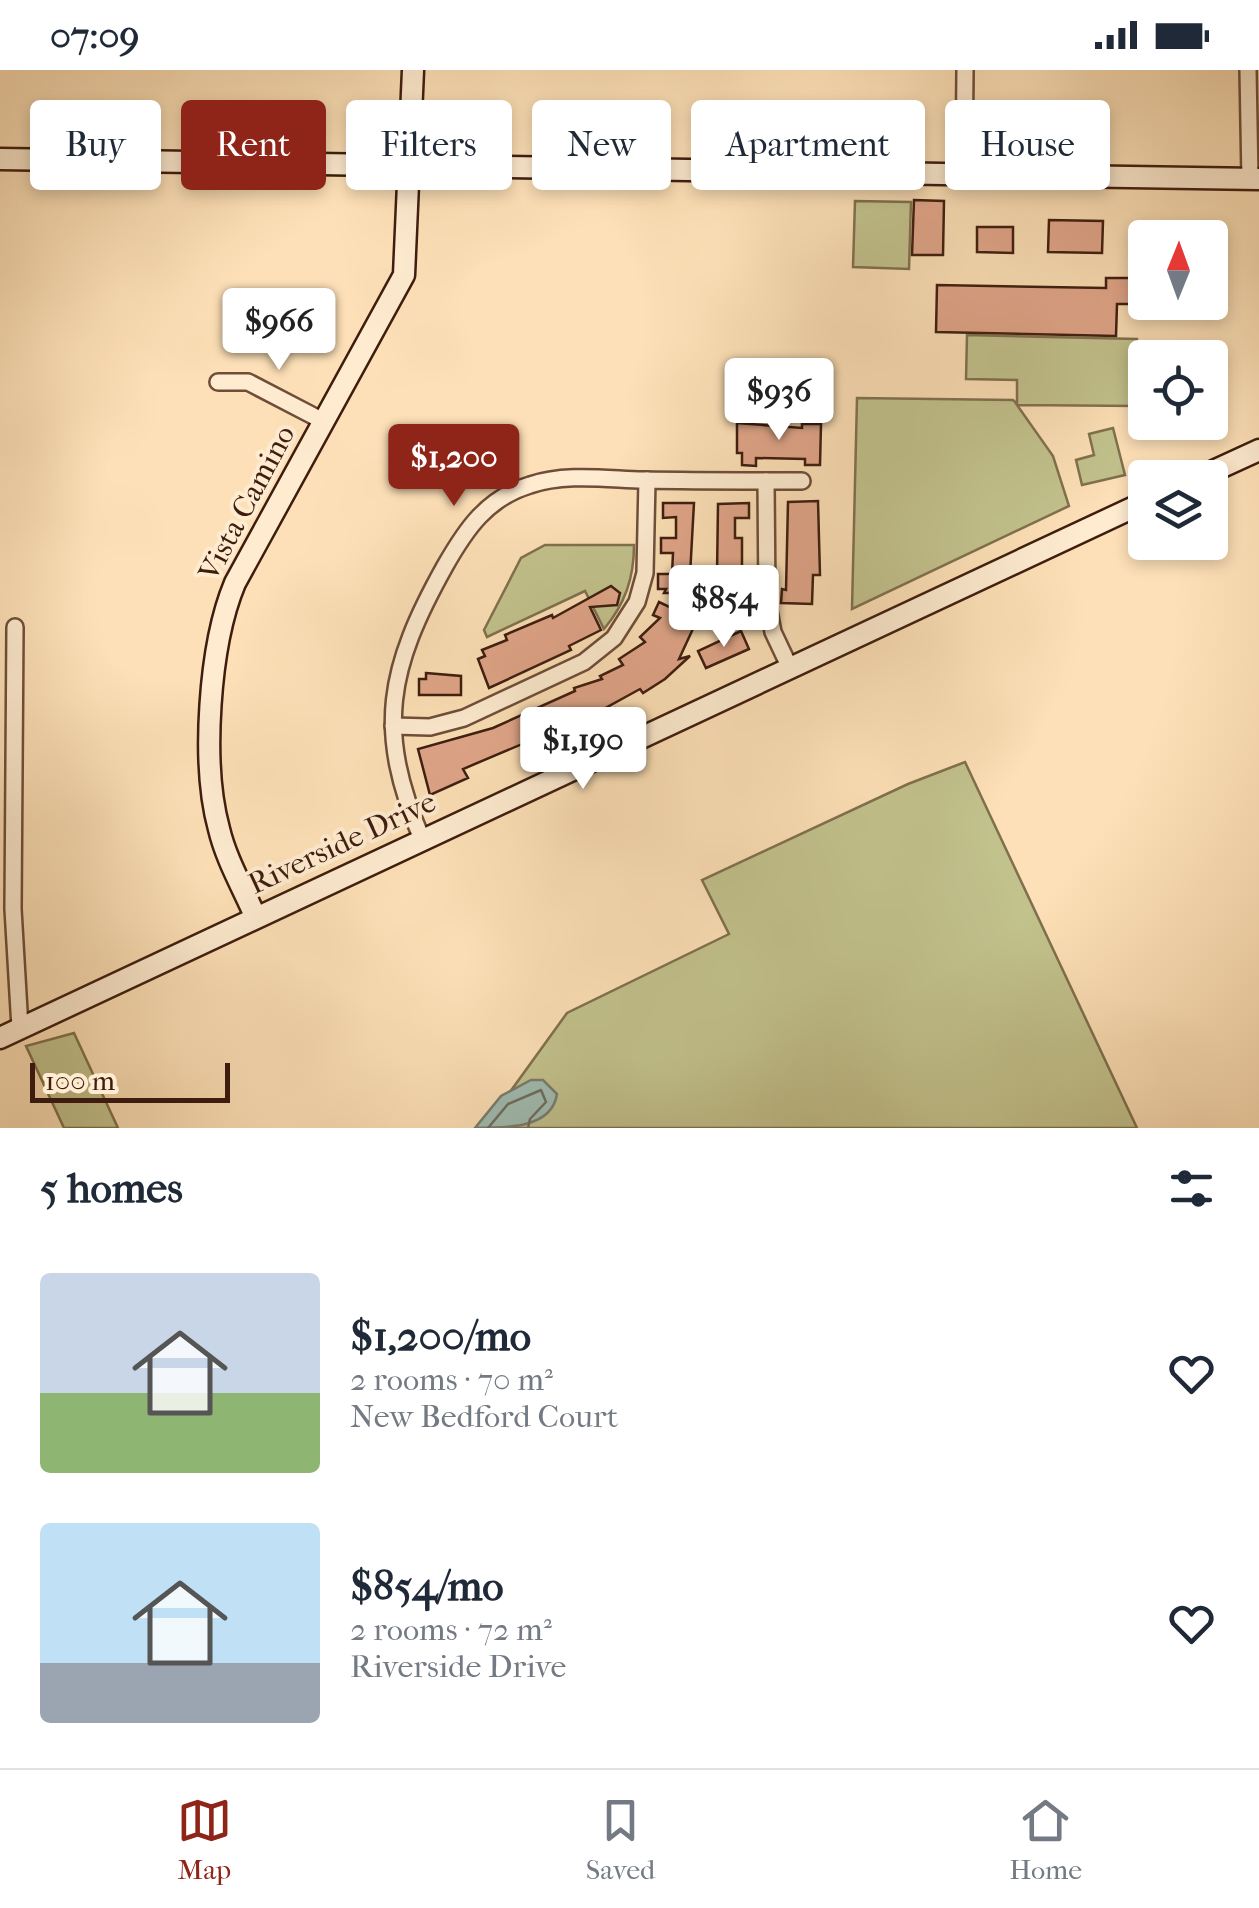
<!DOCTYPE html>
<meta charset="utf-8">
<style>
:root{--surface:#fff;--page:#f6f6f7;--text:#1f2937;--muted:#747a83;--line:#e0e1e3;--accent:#8f2418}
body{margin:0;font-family:"IM FELL French Canon",serif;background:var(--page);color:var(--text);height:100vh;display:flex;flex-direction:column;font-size:38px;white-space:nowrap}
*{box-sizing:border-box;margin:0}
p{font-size:32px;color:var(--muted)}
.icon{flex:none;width:55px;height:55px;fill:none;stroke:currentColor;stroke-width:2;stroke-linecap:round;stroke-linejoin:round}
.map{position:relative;height:1058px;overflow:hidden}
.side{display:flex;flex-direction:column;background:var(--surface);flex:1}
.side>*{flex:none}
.top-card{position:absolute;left:30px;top:30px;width:1200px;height:90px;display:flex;gap:20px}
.needle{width:65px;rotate:1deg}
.fabs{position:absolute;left:1128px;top:150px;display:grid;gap:20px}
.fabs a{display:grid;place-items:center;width:100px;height:100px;border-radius:10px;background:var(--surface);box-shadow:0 5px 15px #0003;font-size:50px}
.scale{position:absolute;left:30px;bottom:25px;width:200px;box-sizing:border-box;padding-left:10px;border:5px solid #3e1d0f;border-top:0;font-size:28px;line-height:35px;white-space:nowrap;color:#3e1d0f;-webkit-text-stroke:8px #feebd0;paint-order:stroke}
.price{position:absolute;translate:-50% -85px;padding:0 22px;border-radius:10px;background:#fff;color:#222;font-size:32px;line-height:65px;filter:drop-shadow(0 2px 5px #0008)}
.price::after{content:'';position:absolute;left:50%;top:60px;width:30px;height:22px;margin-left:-15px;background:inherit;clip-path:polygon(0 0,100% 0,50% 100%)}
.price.on{background:var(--accent);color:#fff}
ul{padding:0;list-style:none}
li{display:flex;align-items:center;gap:30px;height:250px;padding:0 40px}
li span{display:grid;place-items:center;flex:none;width:280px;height:200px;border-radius:10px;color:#555}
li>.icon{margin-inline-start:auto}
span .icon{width:120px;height:120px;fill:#fffc;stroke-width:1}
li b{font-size:42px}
h2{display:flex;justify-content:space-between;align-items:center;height:120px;padding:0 40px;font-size:42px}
.tag{padding:0 35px;border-radius:10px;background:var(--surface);box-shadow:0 5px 15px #0003;font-size:35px;line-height:90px}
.tag.on{background:var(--accent);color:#fff}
.status{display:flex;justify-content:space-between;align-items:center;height:70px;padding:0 50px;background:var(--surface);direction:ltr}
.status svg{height:28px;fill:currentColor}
.tab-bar{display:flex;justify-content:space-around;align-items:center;height:140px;border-top:2px solid var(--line);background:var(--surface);font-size:28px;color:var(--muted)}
.tab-bar a{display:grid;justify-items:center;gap:5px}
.tab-bar .on{color:var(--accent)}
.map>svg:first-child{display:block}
.green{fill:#c2c28d;stroke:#80704e;stroke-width:2.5}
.water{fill:#a0bdb3;stroke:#797d71;stroke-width:2.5}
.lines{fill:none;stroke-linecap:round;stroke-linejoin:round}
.shore{stroke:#6f6d61;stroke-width:2.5}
.building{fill:#e0a589;stroke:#3e1d0f;stroke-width:2.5}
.street-casing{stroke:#6e4e39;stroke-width:20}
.secondary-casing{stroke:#3e1d0f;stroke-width:25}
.street{stroke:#feebd0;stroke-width:15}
.secondary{stroke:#feebd0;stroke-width:20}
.labels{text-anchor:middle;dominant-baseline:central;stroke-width:8;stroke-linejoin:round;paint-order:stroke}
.street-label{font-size:30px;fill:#3e1d0f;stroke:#feebd0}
</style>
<div class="status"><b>07:09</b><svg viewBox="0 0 49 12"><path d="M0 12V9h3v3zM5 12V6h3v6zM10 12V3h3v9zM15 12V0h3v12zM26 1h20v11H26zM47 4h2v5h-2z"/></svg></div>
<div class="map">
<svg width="1259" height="1058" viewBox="0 0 1259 1058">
<rect width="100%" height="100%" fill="#fde0b7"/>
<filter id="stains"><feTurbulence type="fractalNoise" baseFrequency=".002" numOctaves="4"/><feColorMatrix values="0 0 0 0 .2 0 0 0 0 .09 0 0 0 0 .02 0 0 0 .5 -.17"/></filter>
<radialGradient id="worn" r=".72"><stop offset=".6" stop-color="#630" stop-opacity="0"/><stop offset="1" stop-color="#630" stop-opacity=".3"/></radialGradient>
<g class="green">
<path d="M 855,131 L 911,132 L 909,199 L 853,197 Z"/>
<path d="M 967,265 L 1137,269 L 1136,336 L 1017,335 L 1053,386 L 1069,436 L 852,539 L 857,328 L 1013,330 L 1017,334 L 1017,310 L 966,309 Z"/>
<path d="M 1113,358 L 1125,405 L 1082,415 L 1076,390 L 1094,385 L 1089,364 Z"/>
<path d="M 545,475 L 634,475 C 634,508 625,534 604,559 L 585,521 L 487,567 L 484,560 L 521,488 Z"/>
<path d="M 965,692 L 1137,1058 L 484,1058 L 567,943 L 729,864 L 702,810 L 908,714 Z"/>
<path d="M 74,963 L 118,1058 L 64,1058 L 26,976 Z"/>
</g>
<path class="water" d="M 531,1010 L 543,1010 L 557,1024 C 552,1058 508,1058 475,1058 L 501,1026 Z"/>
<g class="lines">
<path class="shore" d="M 488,1058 L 508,1034 L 541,1020 L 546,1032 L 530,1049 L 528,1058"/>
</g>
<g class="building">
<path d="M 914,130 L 944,131 L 943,185 L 912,185 Z"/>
<path d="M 1049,150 L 1103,151 L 1102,183 L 1048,182 Z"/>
<path d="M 977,157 L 1013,157 L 1013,183 L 977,182 Z"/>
<path d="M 1106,208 L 1137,208 L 1132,234 L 1117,234 L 1116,266 L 936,262 L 937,215 L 1106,218 Z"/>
<path d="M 737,353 L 802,358 L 802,354 L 821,354 L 820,395 L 805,395 L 805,389 L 756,388 L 756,396 L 742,395 L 742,383 L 737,383 Z"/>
<path d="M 818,431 L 820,505 L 813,505 L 812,534 L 781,533 L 782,519 L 786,520 L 788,432 Z"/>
<path d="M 663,433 L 694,433 L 689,523 L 664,523 L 666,519 L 658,519 L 658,504 L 672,504 L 673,483 L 661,483 L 661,468 L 676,468 L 676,447 L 663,448 Z"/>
<path d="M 749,433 L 749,448 L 735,448 L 735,468 L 742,468 L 742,505 L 748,504 L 748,555 L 710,556 L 710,538 L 715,538 L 714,505 L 717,505 L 718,434 Z"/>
<path d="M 611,516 L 620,523 L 617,535 L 590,537 L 601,560 L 569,576 L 571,580 L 489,618 L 478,589 L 485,586 L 482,580 L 507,570 L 505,565 L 552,545 L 553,548 Z"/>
<path d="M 659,532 L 697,550 L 679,589 L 690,586 L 665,609 L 643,623 L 640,619 L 598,642 L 463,699 L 468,708 L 430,725 L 418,679 L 493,658 L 575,621 L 574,618 L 602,609 L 600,606 L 623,595 L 619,589 L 645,572 L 640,567 L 660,548 L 653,545 Z"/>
<path d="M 741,561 L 749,579 L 706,598 L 698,581 Z"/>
<path d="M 426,603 L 461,606 L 461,625 L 419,625 L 419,609 L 426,609 Z"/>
</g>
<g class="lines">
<g class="street-casing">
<g id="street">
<path d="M 1248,0 L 1250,109"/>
<path d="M 964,104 L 965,0"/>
<path d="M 218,312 L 248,312 L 325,352"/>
<path d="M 766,411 L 767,531 L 773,562 L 790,598"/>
<path d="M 15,557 L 13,839 L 20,958"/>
<path d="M 393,656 L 430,657 L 464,648 L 584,592 L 614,568 L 637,532 L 645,503 L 647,410"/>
<path d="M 422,769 C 375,660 388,598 445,496 C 466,459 487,428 530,415 C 565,403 606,409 643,410 C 696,411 749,411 802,411"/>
</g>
</g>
<g class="secondary-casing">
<g id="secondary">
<path d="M 0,89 L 1259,109"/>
<path d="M 1198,408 L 1259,380"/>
<path d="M 255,846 C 243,818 226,789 219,759 C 201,694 209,575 235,513 L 404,205 L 413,0"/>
<path d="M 0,968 L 1145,432"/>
</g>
</g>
<use href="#street" class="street"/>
<use href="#secondary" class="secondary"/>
</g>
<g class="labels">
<g class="street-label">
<text transform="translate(247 433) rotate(-62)">Vista Camino</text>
<text transform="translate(342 773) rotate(-25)">Riverside Drive</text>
</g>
</g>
<rect width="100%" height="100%" filter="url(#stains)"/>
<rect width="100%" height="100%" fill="url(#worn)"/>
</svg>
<div class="fabs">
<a><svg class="needle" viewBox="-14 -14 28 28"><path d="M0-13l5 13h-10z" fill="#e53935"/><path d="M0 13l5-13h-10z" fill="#747a83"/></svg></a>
<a><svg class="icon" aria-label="locate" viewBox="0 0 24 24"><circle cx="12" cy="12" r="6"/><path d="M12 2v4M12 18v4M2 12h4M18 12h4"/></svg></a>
<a><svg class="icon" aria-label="layers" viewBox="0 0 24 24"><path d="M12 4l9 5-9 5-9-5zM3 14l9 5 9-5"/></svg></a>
</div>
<div class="scale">100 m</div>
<b class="price" style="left:279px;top:303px">$966</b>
<b class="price" style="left:779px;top:373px">$936</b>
<b class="price on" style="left:454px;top:439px">$1,200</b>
<b class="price" style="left:724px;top:580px">$854</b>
<b class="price" style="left:583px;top:722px">$1,190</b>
<div class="top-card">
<a class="tag">Buy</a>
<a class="tag on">Rent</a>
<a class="tag">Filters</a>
<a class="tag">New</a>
<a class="tag">Apartment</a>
<a class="tag">House</a>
</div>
</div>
<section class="side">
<h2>5 homes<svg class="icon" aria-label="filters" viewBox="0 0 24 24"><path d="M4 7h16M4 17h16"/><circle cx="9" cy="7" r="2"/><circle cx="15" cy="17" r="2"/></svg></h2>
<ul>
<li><span style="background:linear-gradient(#c9d6e8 60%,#8fb573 0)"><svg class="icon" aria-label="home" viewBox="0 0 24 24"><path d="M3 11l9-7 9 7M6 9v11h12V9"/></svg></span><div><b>$1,200/mo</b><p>2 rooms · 70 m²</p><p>New Bedford Court</p></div><svg class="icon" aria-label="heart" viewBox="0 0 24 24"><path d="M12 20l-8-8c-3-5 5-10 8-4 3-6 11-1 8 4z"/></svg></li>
<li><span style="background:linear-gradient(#bfe0f5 70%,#9aa5b1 0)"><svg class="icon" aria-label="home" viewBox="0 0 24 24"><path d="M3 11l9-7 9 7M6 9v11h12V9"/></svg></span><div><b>$854/mo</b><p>2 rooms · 72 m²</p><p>Riverside Drive</p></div><svg class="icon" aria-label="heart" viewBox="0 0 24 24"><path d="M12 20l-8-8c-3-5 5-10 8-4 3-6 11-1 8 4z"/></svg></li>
</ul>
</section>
<nav class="tab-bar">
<a class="on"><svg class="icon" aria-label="map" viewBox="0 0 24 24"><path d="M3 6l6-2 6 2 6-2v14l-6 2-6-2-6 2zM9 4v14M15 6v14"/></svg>Map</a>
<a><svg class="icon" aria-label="saved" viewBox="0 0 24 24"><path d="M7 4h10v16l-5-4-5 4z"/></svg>Saved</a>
<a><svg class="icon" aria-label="home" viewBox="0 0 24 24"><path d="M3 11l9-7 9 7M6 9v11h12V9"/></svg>Home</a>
</nav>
